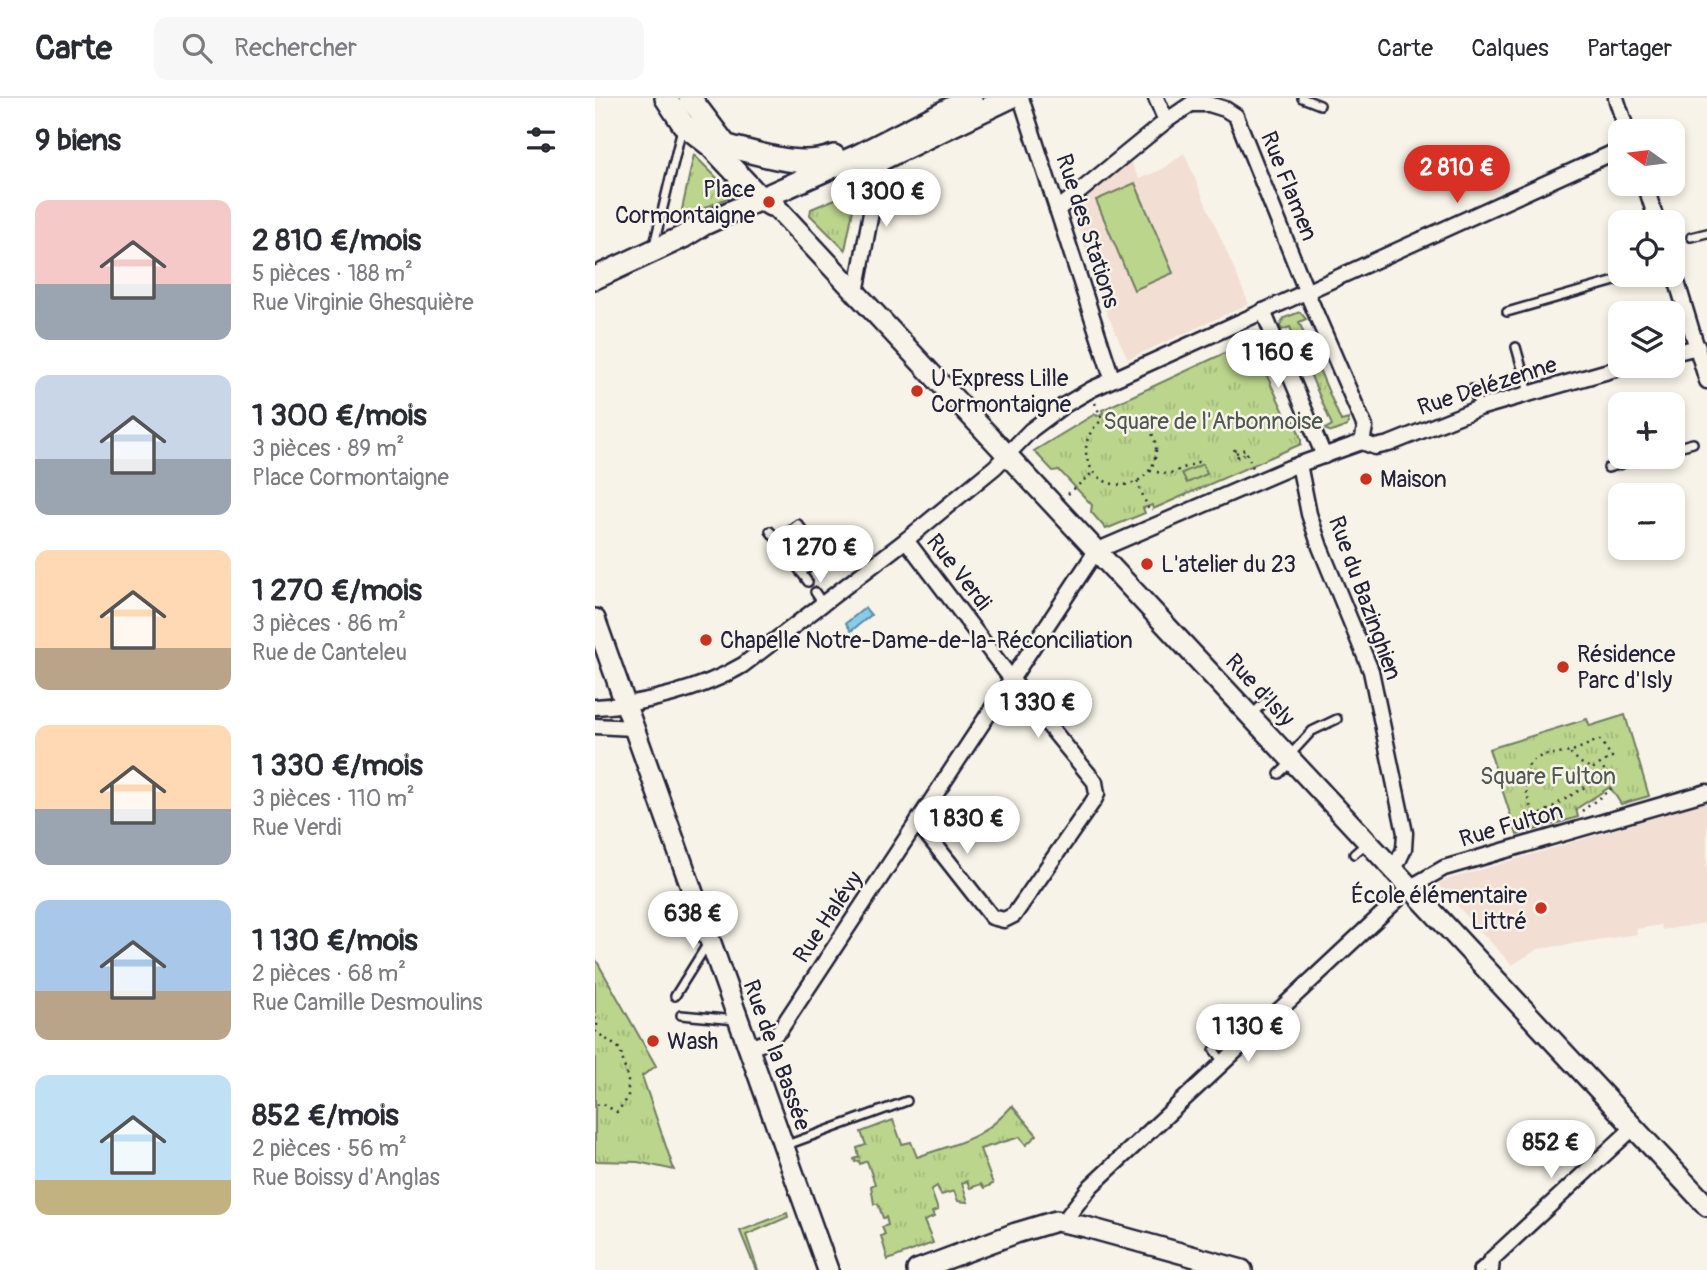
<!DOCTYPE html>
<html lang="fr">
<meta charset="utf-8">
<style>
:root{--surface:#fff;--page:#f7f7f7;--text:#2b2b33;--muted:#7c7c81;--line:#e1e1e2;--accent:#d93025}
body{margin:0;font-family:Pangolin,sans-serif;background:var(--page);color:var(--text);height:100vh;display:flex;flex-direction:column;font-size:26px;white-space:nowrap}
*{box-sizing:border-box;margin:0}
p{font-size:23px;color:var(--muted)}
.icon{flex:none;width:38px;height:38px;fill:none;stroke:currentColor;stroke-width:2;stroke-linecap:round;stroke-linejoin:round}
.map{position:relative;flex:1;overflow:hidden}
.side{display:flex;flex-direction:column;background:var(--surface);width:595px}
.side>*{flex:none}
.needle{width:46px;rotate:284deg}
.controls{position:absolute;left:1013px;top:21px;display:grid;gap:14px}
.controls a{display:grid;place-items:center;width:77px;height:77px;border-radius:14px;background:var(--surface);box-shadow:0 4px 10px #0003;font-size:35px}
.price{position:absolute;translate:-50% -60px;padding:0 16px;border-radius:24px;background:#fff;color:#222;font-size:23px;line-height:46px;filter:drop-shadow(0 2px 4px #0008)}
.price::after{content:'';position:absolute;left:50%;top:42px;width:21px;height:16px;margin-left:-10px;background:inherit;clip-path:polygon(0 0,100% 0,50% 100%)}
.price.on{background:var(--accent);color:#fff}
ul{padding:0;list-style:none}
li{display:flex;align-items:center;gap:21px;height:175px;padding:0 35px}
li span{display:grid;place-items:center;flex:none;width:196px;height:140px;border-radius:14px;color:#555}
li>.icon{margin-inline-start:auto}
span .icon{width:84px;height:84px;fill:#fffc;stroke-width:1}
li b{font-size:30px}
h2{display:flex;justify-content:space-between;align-items:center;height:84px;padding:0 35px;font-size:30px}
header{display:flex;align-items:center;gap:42px;box-sizing:border-box;height:98px;padding:0 35px;background:var(--surface);border-bottom:2px solid var(--line)}
header strong{font-size:33px}
nav{display:flex;gap:38px;margin-inline-start:auto;font-size:24px}
.search{width:490px;height:63px;background:var(--page);display:flex;align-items:center;gap:18px;box-sizing:border-box;padding:0 24px;border-radius:14px;color:var(--muted);font-size:26px}
main{display:flex;flex:1;min-height:0}
.map>svg:first-child{display:block}
.built{fill:#f2ded3}
.grass{fill:url(#grass-tufts);stroke:#6f7c64;stroke-width:2}
.garden{fill:#bcd58c;stroke:#6f7c64;stroke-width:2}
.water{fill:url(#water-ripples);stroke:#5f89a3;stroke-width:2}
.lines{fill:none;stroke-linecap:round;stroke-linejoin:round}
.service-casing{stroke:#22223b;stroke-width:12}
.pedestrian-casing{stroke:#22223b;stroke-width:16}
.minor-casing{stroke:#22223b;stroke-width:19}
.tertiary-casing{stroke:#22223b;stroke-width:24}
.secondary-casing{stroke:#22223b;stroke-width:26}
.path{stroke:#22223b;stroke-width:2.5;stroke-dasharray:2 5;stroke-linecap:butt}
.service{stroke:#f7f3e8;stroke-width:7}
.pedestrian{stroke:#f7f3e8;stroke-width:10}
.minor{stroke:#f7f3e8;stroke-width:14}
.tertiary{stroke:#f7f3e8;stroke-width:19}
.secondary{stroke:#f7f3e8;stroke-width:21}
.poi-dot{fill:#c8321e;stroke:#f7f3e8;stroke-width:2.5}
.labels{text-anchor:middle;dominant-baseline:central;stroke-width:5;stroke-linejoin:round;paint-order:stroke}
.street-label{font-size:23px;fill:#22223b;stroke:#f7f3e8}
.poi-label{font-size:23px;fill:#22223b;stroke:#f7f3e8;text-anchor:start}
.park-label{font-size:23px;fill:#505853;stroke:#f7f3e8}
</style>
<header>
<strong>Carte</strong>
<div class="search"><svg class="icon" aria-label="search" viewBox="0 0 24 24"><circle cx="10" cy="10" r="6"/><path d="M15 15l6 6"/></svg>Rechercher</div>
<nav><a>Carte</a><a>Calques</a><a>Partager</a></nav>
</header>
<main>
<section class="side">
<h2>9 biens<svg class="icon" aria-label="filters" viewBox="0 0 24 24"><path d="M4 7h16M4 17h16"/><circle cx="9" cy="7" r="2"/><circle cx="15" cy="17" r="2"/></svg></h2>
<ul>
<li><span style="background:linear-gradient(#f6c9c9 60%,#9aa5b1 0)"><svg class="icon" aria-label="home" viewBox="0 0 24 24"><path d="M3 11l9-7 9 7M6 9v11h12V9"/></svg></span><div><b>2 810 €/mois</b><p>5 pièces · 188 m²</p><p>Rue Virginie Ghesquière</p></div></li>
<li><span style="background:linear-gradient(#c9d6e8 60%,#9aa5b1 0)"><svg class="icon" aria-label="home" viewBox="0 0 24 24"><path d="M3 11l9-7 9 7M6 9v11h12V9"/></svg></span><div><b>1 300 €/mois</b><p>3 pièces · 89 m²</p><p>Place Cormontaigne</p></div></li>
<li><span style="background:linear-gradient(#ffd9b3 70%,#b9a48a 0)"><svg class="icon" aria-label="home" viewBox="0 0 24 24"><path d="M3 11l9-7 9 7M6 9v11h12V9"/></svg></span><div><b>1 270 €/mois</b><p>3 pièces · 86 m²</p><p>Rue de Canteleu</p></div></li>
<li><span style="background:linear-gradient(#ffd9b3 60%,#9aa5b1 0)"><svg class="icon" aria-label="home" viewBox="0 0 24 24"><path d="M3 11l9-7 9 7M6 9v11h12V9"/></svg></span><div><b>1 330 €/mois</b><p>3 pièces · 110 m²</p><p>Rue Verdi</p></div></li>
<li><span style="background:linear-gradient(#a9c7e8 65%,#b9a48a 0)"><svg class="icon" aria-label="home" viewBox="0 0 24 24"><path d="M3 11l9-7 9 7M6 9v11h12V9"/></svg></span><div><b>1 130 €/mois</b><p>2 pièces · 68 m²</p><p>Rue Camille Desmoulins</p></div></li>
<li><span style="background:linear-gradient(#bfe0f5 75%,#c2b280 0)"><svg class="icon" aria-label="home" viewBox="0 0 24 24"><path d="M3 11l9-7 9 7M6 9v11h12V9"/></svg></span><div><b>852 €/mois</b><p>2 pièces · 56 m²</p><p>Rue Boissy d'Anglas</p></div></li>
</ul>
</section>
<div class="map">
<svg width="1112" height="1172" viewBox="0 0 1112 1172">
<defs>
<pattern id="grass-tufts" width="24" height="20" patternUnits="userSpaceOnUse" patternTransform="scale(1.75)"><rect width="24" height="20" fill="#bcd58c"/><path d="M3 7l-1-3M5 7V3M7 7l1-3M15 17l-1-3M17 17v-4M19 17l1-3" fill="none" stroke="#a1b77a"/></pattern>
<pattern id="water-ripples" width="26" height="14" patternUnits="userSpaceOnUse" patternTransform="scale(1.75)"><rect width="26" height="14" fill="#87cde9"/><path d="M2 4q2-2 4 0t4 0M15 11q2-2 4 0t4 0" fill="none" stroke="#74b0c9"/></pattern>
</defs>
<rect width="100%" height="100%" fill="#f7f3e8"/>
<filter id="ink" filterUnits="userSpaceOnUse"><feTurbulence type="fractalNoise" baseFrequency=".0143" numOctaves="2"/><feDisplacementMap in="SourceGraphic" scale="14" xChannelSelector="R" yChannelSelector="G"/><feConvolveMatrix kernelMatrix="1 2 1 2 8 2 1 2 1" color-interpolation-filters="sRGB"/></filter>
<g filter="url(#ink)">
<g class="built">
<path d="M 589,55 L 654,206 L 533,261 L 508,207 L 479,114 L 482,105 L 535,62 L 544,81 L 568,71 Z"/>
<path d="M 1112,704 L 1112,825 L 1067,832 L 1066,827 L 1041,831 L 1042,836 L 943,851 L 917,867 L 844,788 L 845,784 Z"/>
</g>
<g class="grass">
<path d="M 99,57 L 139,97 L 85,121 L 97,65 Z"/>
<path d="M 262,92 L 250,152 L 215,117 L 216,111 Z"/>
<path d="M 705,214 L 711,221 L 704,224 L 746,323 L 754,321 L 752,328 L 737,334 L 731,332 L 730,331 L 737,327 L 695,229 L 687,232 L 685,228 L 689,220 Z"/>
<path d="M 647,247 L 655,247 L 660,252 L 693,323 L 699,322 L 706,341 L 706,346 L 558,411 L 557,407 L 548,410 L 550,415 L 511,431 L 496,414 L 497,407 L 464,372 L 458,373 L 439,353 L 500,316 L 502,318 L 508,315 L 507,312 Z"/>
<path d="M 1030,617 L 1054,698 L 1026,706 L 1015,689 L 981,711 L 983,719 L 922,737 L 894,651 L 992,621 L 995,628 Z"/>
<path d="M 0,860 L 61,968 L 47,978 L 79,1072 L 43,1064 L 0,1063 Z"/>
<path d="M 417,1008 L 442,1037 L 431,1047 L 425,1039 L 385,1051 L 398,1086 L 389,1090 L 386,1086 L 375,1090 L 372,1083 L 367,1085 L 373,1104 L 363,1103 L 359,1093 L 346,1097 L 342,1088 L 336,1092 L 343,1112 L 337,1114 L 339,1119 L 329,1123 L 338,1145 L 293,1162 L 286,1138 L 290,1136 L 287,1129 L 293,1127 L 291,1119 L 288,1120 L 283,1106 L 279,1106 L 276,1088 L 280,1086 L 272,1063 L 265,1066 L 264,1063 L 260,1064 L 259,1061 L 264,1059 L 262,1050 L 271,1047 L 266,1034 L 298,1022 L 307,1046 L 316,1044 L 322,1059 C 364,1044 386,1043 417,1008 Z"/>
<path d="M 192,1115 L 193,1119 L 151,1137 L 163,1172 L 161,1172 L 145,1133 Z"/>
</g>
<g class="garden">
<path d="M 540,85 L 578,175 L 539,192 L 501,102 Z"/>
<path d="M 608,366 L 612,376 L 592,385 L 587,375 Z"/>
</g>
<path class="water" d="M 270,510 L 276,517 L 256,533 L 251,525 Z"/>
<g class="lines">
<g class="service-casing">
<g id="service">
<path d="M 707,0 L 725,7"/>
<path d="M 1096,139 L 1112,135"/>
<path d="M 1078,143 L 1083,142"/>
<path d="M 59,147 L 87,30"/>
<path d="M 912,214 L 1041,177"/>
<path d="M 921,249 L 934,295"/>
<path d="M 877,291 L 885,309"/>
<path d="M 1083,349 L 1098,345"/>
<path d="M 1013,370 L 1050,359"/>
<path d="M 175,433 L 182,442"/>
<path d="M 206,475 L 228,458 L 203,426 L 182,442 L 213,484"/>
<path d="M 220,494 L 228,506"/>
<path d="M 656,617 L 670,604"/>
<path d="M 694,658 L 717,633 L 742,621"/>
<path d="M 684,676 L 697,663"/>
<path d="M 759,756 L 773,744"/>
<path d="M 80,898 L 113,845"/>
<path d="M 86,917 L 141,922"/>
<path d="M 619,952 L 628,964"/>
<path d="M 189,1048 L 312,1003"/>
</g>
</g>
<g class="pedestrian-casing">
<path id="pedestrian" d="M 884,1172 L 897,1161"/>
</g>
<g class="minor-casing">
<g id="minor">
<path d="M 426,0 L 517,280"/>
<path d="M 561,0 L 571,23"/>
<path d="M 1021,0 L 1032,33"/>
<path d="M 1050,86 L 1062,124"/>
<path d="M 462,112 L 571,23 L 596,6 L 614,6 L 630,11 L 641,18 L 712,195 L 770,329 L 767,344"/>
<path d="M 1078,171 L 1112,283"/>
<path d="M 261,195 L 286,61"/>
<path d="M 668,213 L 729,358"/>
<path d="M 1078,255 L 1103,249"/>
<path d="M 767,344 L 780,349 L 794,346 L 884,310 L 1031,268"/>
<path d="M 704,366 L 714,416 L 725,449 L 776,573 L 810,735 L 809,751 L 799,772"/>
<path d="M 311,442 L 424,591 L 500,684 L 502,696 L 499,702 L 419,817 L 409,822 L 397,819 L 323,725"/>
<path d="M 0,609 C 47,607 108,591 148,567 L 311,442 L 400,369 L 436,332 L 468,308 L 497,291 L 1026,51"/>
<path d="M 0,628 L 38,630"/>
<path d="M 153,950 L 171,944 L 185,932 L 501,453 L 694,370 L 767,344"/>
<path d="M 469,1123 L 496,1088 L 816,789 L 849,770 L 1112,694"/>
<path d="M 896,1172 L 897,1161 L 1039,1029"/>
</g>
</g>
<g class="tertiary-casing">
<g id="tertiary">
<path d="M 181,109 L 1112,1108"/>
<path d="M 0,521 L 233,1172"/>
<path d="M 322,1172 L 421,1135 L 461,1123 L 491,1129 L 647,1172"/>
</g>
</g>
<g class="secondary-casing">
<g id="secondary">
<path d="M 71,0 L 88,26 L 116,48 L 166,101 L 176,107"/>
<path d="M 95,0 L 132,49"/>
<path d="M 132,48 C 166,56 205,71 239,58"/>
<path d="M 266,71 L 414,0"/>
<path d="M 0,180 L 88,139 L 109,126 L 262,58 L 376,0"/>
</g>
</g>
<g class="path">
<path d="M 1016,251 L 1026,249"/>
<path d="M 500,305 L 507,321"/>
<circle cx="526" cy="352" r="35"/>
<path d="M 639,351 L 643,359 L 651,355"/>
<path d="M 641,355 L 650,351 L 658,370"/>
<path d="M 555,373 L 574,376 L 603,364 L 605,368"/>
<path d="M 542,383 L 555,415"/>
<path d="M 473,396 L 497,375"/>
<path d="M 987,713 L 1022,686 L 1005,667"/>
<path d="M 940,720 L 1012,675"/>
<path d="M 942,729 C 936,707 916,668 947,658 C 956,655 966,657 974,654 C 985,651 994,645 1005,642 L 1017,659 L 997,671 L 986,665 L 974,654"/>
<path d="M 0,920 L 3,924 L 0,932"/>
<path d="M 0,933 L 25,951 L 33,983 L 33,1000 L 22,1014 L 8,1006 L 0,1007"/>
</g>
<use href="#service" class="service"/>
<use href="#pedestrian" class="pedestrian"/>
<use href="#minor" class="minor"/>
<use href="#tertiary" class="tertiary"/>
<use href="#secondary" class="secondary"/>
</g>
</g>
<g class="poi-dot">
<circle cx="174" cy="104" r="7"/>
<circle cx="322" cy="293" r="7"/>
<circle cx="771" cy="381" r="7"/>
<circle cx="552" cy="466" r="7"/>
<circle cx="111" cy="542" r="7"/>
<circle cx="968" cy="569" r="7"/>
<circle cx="946" cy="810" r="7"/>
<circle cx="58" cy="943" r="7"/>
</g>
<g class="labels">
<g class="street-label">
<text transform="translate(694 88) rotate(68)">Rue Flamen</text>
<text transform="translate(493 133) rotate(72)">Rue des Stations</text>
<text transform="translate(892 288) rotate(-18)">Rue Delézenne</text>
<text transform="translate(364 474) rotate(52)">Rue Verdi</text>
<text transform="translate(770 500) rotate(70)">Rue du Bazinghien</text>
<text transform="translate(665 592) rotate(47)">Rue d'Isly</text>
<text transform="translate(916 727) rotate(-16)">Rue Fulton</text>
<text transform="translate(233 819) rotate(-56)">Rue Halévy</text>
<text transform="translate(182 957) rotate(70)">Rue de la Bassée</text>
</g>
<g class="poi-label">
<text x="160" y="91" text-anchor="end">Place<tspan x="160" dy="26">Cormontaigne</tspan></text>
<text x="336" y="280">U Express Lille<tspan x="336" dy="26">Cormontaigne</tspan></text>
<text x="785" y="381">Maison</text>
<text x="566" y="466">L'atelier du 23</text>
<text x="125" y="542">Chapelle Notre-Dame-de-la-Réconciliation</text>
<text x="982" y="556">Résidence<tspan x="982" dy="26">Parc d'Isly</tspan></text>
<text x="932" y="797" text-anchor="end">École élémentaire<tspan x="932" dy="26">Littré</tspan></text>
<text x="72" y="943">Wash</text>
</g>
<g class="park-label">
<text x="618" y="323">Square de l'Arbonnoise</text>
<text x="953" y="678">Square Fulton</text>
</g>
</g>
</svg>
<div class="controls">
<a><svg class="needle" viewBox="-14 -14 28 28"><path d="M0-13l5 13h-10z" fill="#e53935"/><path d="M0 13l5-13h-10z" fill="#7c7c81"/></svg></a>
<a><svg class="icon" aria-label="locate" viewBox="0 0 24 24"><circle cx="12" cy="12" r="6"/><path d="M12 2v4M12 18v4M2 12h4M18 12h4"/></svg></a>
<a><svg class="icon" aria-label="layers" viewBox="0 0 24 24"><path d="M12 4l9 5-9 5-9-5zM3 14l9 5 9-5"/></svg></a>
<a>+</a>
<a>−</a>
</div>
<b class="price on" style="left:862px;top:107px">2 810 €</b>
<b class="price" style="left:291px;top:131px">1 300 €</b>
<b class="price" style="left:683px;top:292px">1 160 €</b>
<b class="price" style="left:225px;top:487px">1 270 €</b>
<b class="price" style="left:443px;top:642px">1 330 €</b>
<b class="price" style="left:372px;top:758px">1 830 €</b>
<b class="price" style="left:98px;top:853px">638 €</b>
<b class="price" style="left:653px;top:966px">1 130 €</b>
<b class="price" style="left:956px;top:1082px">852 €</b>
</div>
</main>
